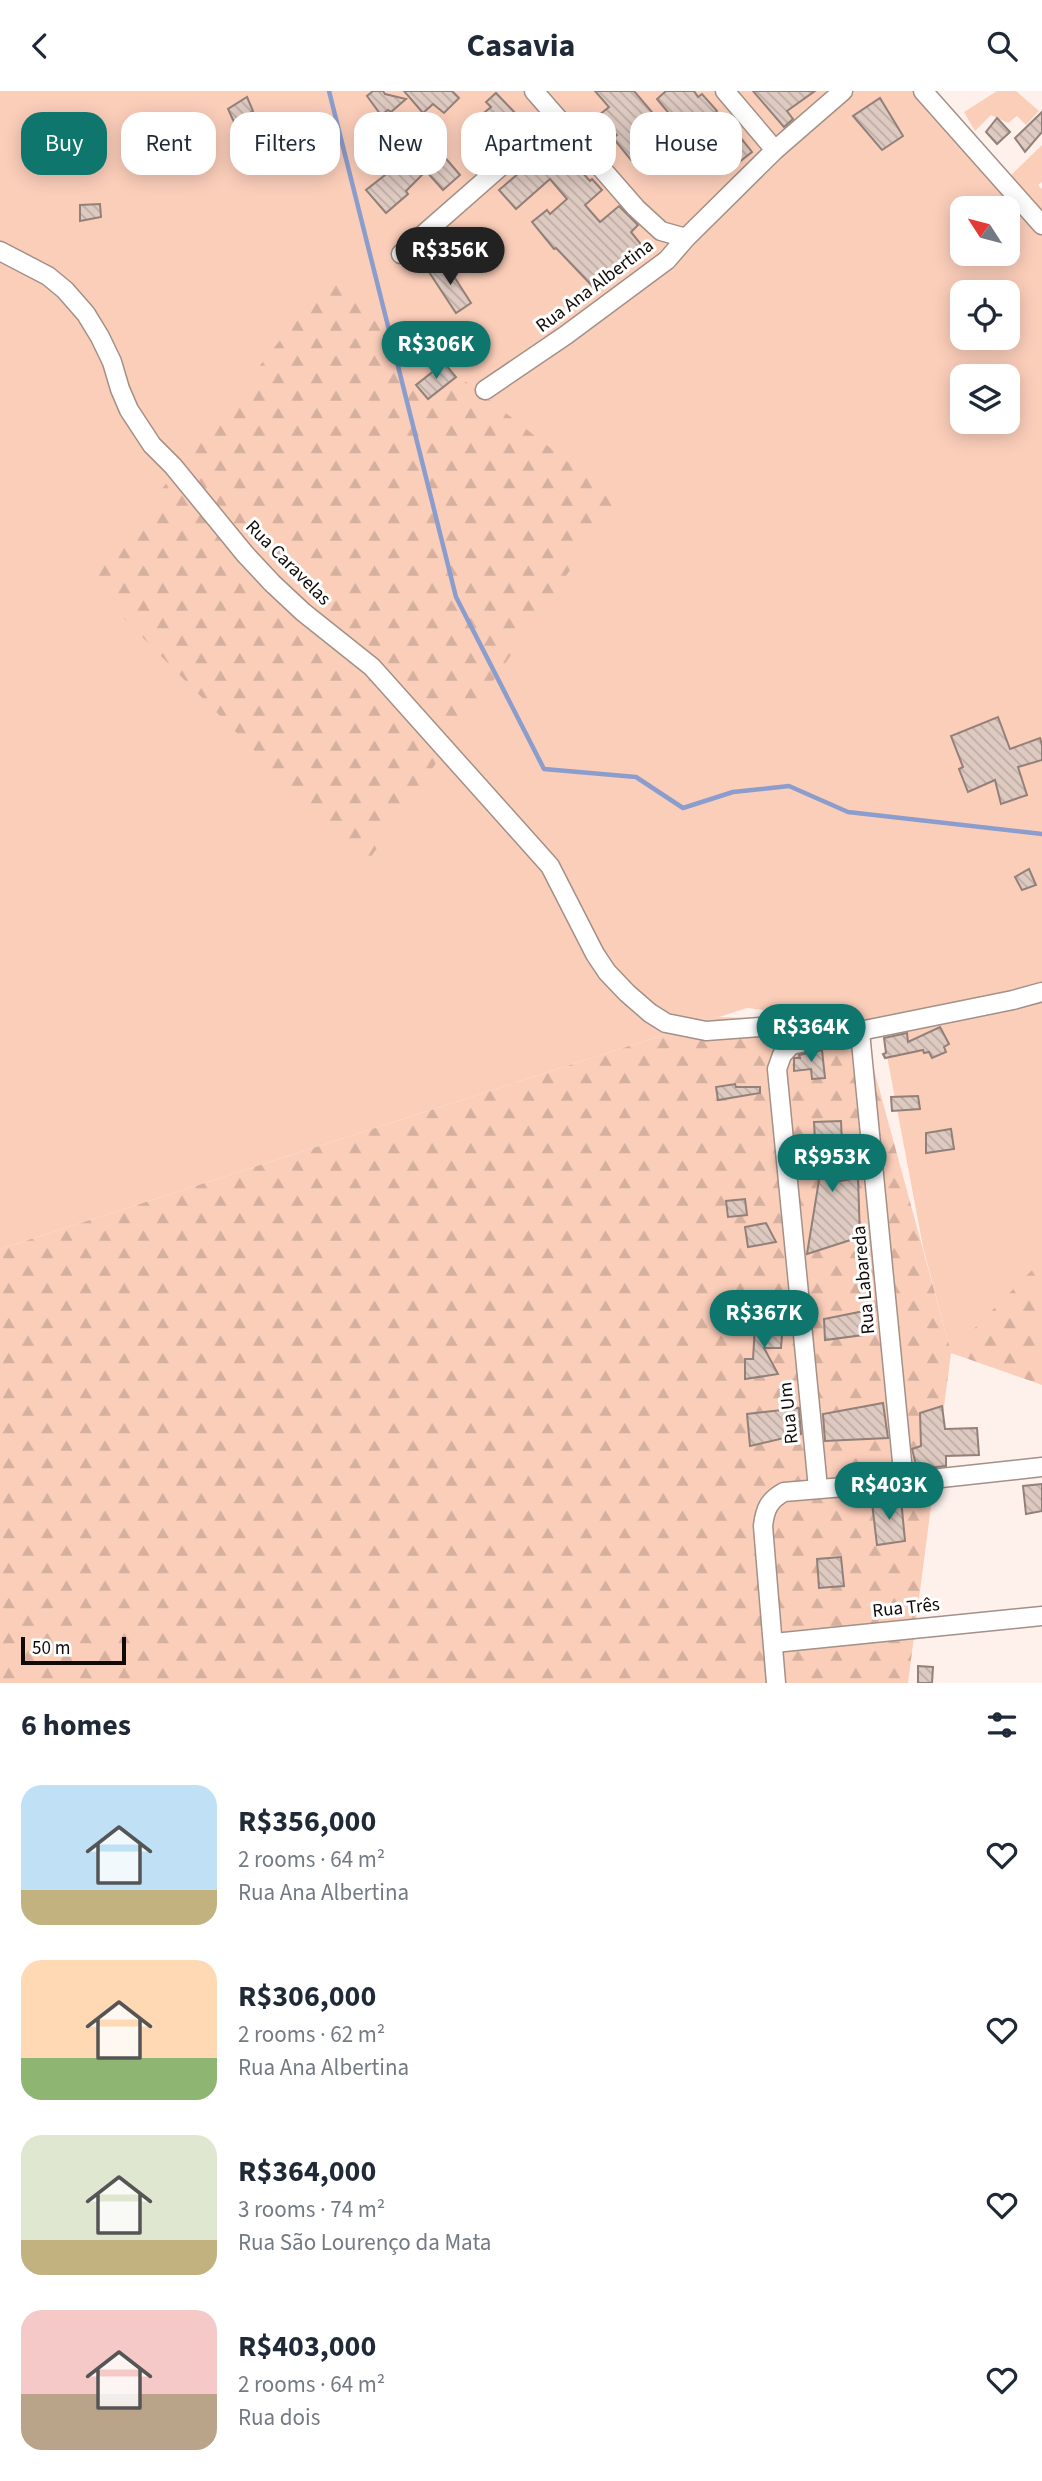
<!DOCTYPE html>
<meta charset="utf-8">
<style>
:root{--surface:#fff;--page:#f6f6f7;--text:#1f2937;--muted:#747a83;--accent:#0f766e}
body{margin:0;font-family:"Source Sans 3",sans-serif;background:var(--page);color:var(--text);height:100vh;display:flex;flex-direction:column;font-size:26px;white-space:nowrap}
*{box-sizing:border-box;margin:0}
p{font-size:23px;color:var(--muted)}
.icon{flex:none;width:38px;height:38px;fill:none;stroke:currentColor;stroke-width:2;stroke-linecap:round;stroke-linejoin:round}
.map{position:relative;height:1592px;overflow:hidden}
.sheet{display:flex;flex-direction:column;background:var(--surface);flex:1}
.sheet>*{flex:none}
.guide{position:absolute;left:21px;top:21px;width:1001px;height:63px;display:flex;gap:14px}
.needle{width:46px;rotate:306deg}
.tools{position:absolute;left:950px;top:105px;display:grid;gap:14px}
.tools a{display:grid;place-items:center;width:70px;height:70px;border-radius:14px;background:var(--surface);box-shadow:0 4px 18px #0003;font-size:35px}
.scale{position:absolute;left:21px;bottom:18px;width:105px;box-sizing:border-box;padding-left:7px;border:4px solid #110b08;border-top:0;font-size:19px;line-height:24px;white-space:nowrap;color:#110b08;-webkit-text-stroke:5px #fff;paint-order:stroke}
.price{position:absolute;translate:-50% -60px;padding:0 16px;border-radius:24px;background:var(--accent);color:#fff;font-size:23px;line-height:46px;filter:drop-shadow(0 2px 4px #0008)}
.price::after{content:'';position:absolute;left:50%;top:42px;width:21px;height:16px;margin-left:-10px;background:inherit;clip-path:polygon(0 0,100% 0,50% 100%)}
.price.current{background:#222;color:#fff}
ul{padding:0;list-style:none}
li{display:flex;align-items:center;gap:21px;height:175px;padding:0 21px}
li span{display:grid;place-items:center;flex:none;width:196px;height:140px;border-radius:21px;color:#555}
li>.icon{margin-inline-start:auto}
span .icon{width:84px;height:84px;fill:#fffc;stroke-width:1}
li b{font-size:30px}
h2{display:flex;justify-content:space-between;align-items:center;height:84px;padding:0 21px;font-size:30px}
.chip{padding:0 24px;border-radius:21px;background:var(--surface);box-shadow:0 4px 18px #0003;font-size:24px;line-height:63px}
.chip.current{background:var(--accent);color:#fff}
header{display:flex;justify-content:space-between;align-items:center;height:91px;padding:0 21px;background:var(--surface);font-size:32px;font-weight:700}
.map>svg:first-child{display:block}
.green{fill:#fbceba;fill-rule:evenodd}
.forest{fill:url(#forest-firs)}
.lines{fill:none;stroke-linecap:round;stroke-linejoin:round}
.stream{stroke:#8b9dcc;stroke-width:4.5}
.building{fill:url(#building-back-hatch);stroke:#938078;stroke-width:2}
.minor-casing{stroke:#a39087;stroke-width:21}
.minor{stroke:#fff;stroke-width:18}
.labels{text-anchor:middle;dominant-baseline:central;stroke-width:6;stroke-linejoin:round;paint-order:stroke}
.street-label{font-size:19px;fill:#110b08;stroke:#fff}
</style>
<header><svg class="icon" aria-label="back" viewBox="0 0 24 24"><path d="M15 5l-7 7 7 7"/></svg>Casavia<svg class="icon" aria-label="search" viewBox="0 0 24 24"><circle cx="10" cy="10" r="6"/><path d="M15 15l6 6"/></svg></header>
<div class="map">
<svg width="1042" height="1592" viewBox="0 0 1042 1592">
<defs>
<pattern id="forest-firs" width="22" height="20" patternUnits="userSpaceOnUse" patternTransform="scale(1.75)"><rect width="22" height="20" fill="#fbceba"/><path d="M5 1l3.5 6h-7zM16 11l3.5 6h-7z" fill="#d6b09e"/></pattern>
<pattern id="building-back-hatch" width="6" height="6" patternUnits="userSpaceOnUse" patternTransform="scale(1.75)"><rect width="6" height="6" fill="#decac1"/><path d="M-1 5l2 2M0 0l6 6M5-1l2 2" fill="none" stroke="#bdaca4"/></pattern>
</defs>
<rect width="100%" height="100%" fill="#fef1ec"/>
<g class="green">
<path d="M 0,0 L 923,0 L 1042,139 L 1042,1170 L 951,1262 L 923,1156 L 883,944 L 861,931 L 747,917 L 0,1158 ZM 962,117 L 1008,117 L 1008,163 L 962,163 ZM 962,201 L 1008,201 L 1008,247 L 962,247 ZM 962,285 L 1008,285 L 1008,331 L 962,331 Z"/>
<path d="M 997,0 L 1016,0 L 1039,20 L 1026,34 L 1017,25 L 1008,32 L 991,24 L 975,40 L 964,21 Z"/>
<path d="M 1042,54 L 1042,91 L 1038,94 L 1042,98 L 1042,127 L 1024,105 L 1011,84 Z"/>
</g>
<g class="forest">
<path d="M 331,185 L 618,410 L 366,773 L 88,491 Z"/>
<path d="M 719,926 L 861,931 L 951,1261 L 1042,1169 L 1042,1294 L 951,1262 L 908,1592 L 0,1592 L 0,1158 Z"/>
</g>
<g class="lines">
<path class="stream" d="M 329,0 L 456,506 L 544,678 L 636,686 L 683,717 L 733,701 L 789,695 L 848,721 L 1042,743"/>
</g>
<g class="building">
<path d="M 373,0 L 383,0 L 385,3 L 406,8 L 391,21 L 388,19 L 381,24 L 367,5 Z"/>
<path d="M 404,0 L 452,0 L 459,7 L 444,22 L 433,13 L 423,22 Z"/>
<path d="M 595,0 L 634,0 L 652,21 L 642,29 L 652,41 L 643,49 L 659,69 L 646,79 L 631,69 L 613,47 L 617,44 L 599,24 L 609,16 Z"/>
<path d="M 666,0 L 694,0 L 698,6 L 702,3 L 717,20 L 710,26 L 728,47 L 736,41 L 752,61 L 730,78 L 711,55 L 698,66 L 684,49 L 688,45 L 657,8 Z"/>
<path d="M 753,0 L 815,0 L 787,20 L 793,28 L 784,36 Z"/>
<path d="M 496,2 L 519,26 L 495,51 L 497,53 L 484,66 L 464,46 L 481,29 L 479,26 L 491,16 L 486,11 Z"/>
<path d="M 247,6 L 253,20 L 234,31 L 228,18 Z"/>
<path d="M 880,7 L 903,45 L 882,59 L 853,25 Z"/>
<path d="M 1042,21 L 1042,41 L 1025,61 L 1015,47 Z"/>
<path d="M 997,27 L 1010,41 L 997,53 L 986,41 Z"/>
<path d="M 560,47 L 574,63 L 569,67 L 590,90 L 592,88 L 602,99 L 585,114 L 600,131 L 619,115 L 638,134 L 631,141 L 644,157 L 606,187 L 608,189 L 597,200 L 556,157 L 554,158 L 532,131 L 547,119 L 550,123 L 567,108 L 550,88 L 516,118 L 499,99 Z"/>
<path d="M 430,49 L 460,84 L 443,99 L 426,80 L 406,100 L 408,103 L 386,122 L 366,99 Z"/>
<path d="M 100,113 L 101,126 L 80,130 L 80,114 Z"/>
<path d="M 444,170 L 471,212 L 456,222 L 429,181 Z"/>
<path d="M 439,241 L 450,261 L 433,269 L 423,249 Z"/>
<path d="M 444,272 L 456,286 L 428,308 L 416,294 Z"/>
<path d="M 998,626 L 1010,658 L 1040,647 L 1042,654 L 1042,669 L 1018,676 L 1027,704 L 1001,713 L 995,689 L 968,701 L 959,678 L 963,676 L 951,645 Z"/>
<path d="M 1029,778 L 1036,794 L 1022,799 L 1015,786 Z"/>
<path d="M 940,936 L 949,953 L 944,956 L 946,961 L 932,967 L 929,961 L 924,962 L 923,959 L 885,967 L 883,963 L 886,962 L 884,947 L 907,942 L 908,951 Z"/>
<path d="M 822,959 L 825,987 L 812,988 L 811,978 L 794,980 L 794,967 L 800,967 L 799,964 Z"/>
<path d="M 735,993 L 736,996 L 760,996 L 760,1002 L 718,1009 L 716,996 Z"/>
<path d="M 918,1005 L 920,1018 L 892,1020 L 891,1006 Z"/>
<path d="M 841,1030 L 842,1053 L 831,1053 L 834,1091 L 858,1087 L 860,1146 L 807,1163 L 820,1083 L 809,1084 L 808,1067 L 816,1067 L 814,1031 Z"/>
<path d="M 951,1038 L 954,1058 L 926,1062 L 926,1042 Z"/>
<path d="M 745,1108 L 747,1124 L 728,1126 L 726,1110 Z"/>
<path d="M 766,1132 L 776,1151 L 748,1156 L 745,1136 Z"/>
<path d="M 864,1220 L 863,1244 L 825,1249 L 824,1228 Z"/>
<path d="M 783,1230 L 781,1257 L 764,1257 L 778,1283 L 745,1288 L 745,1268 L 753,1268 L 755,1235 Z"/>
<path d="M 883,1312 L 888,1347 L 825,1350 L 823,1323 Z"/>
<path d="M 942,1315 L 945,1338 L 977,1337 L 979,1364 L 946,1365 L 946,1375 L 917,1378 L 912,1358 L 921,1355 L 920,1322 Z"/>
<path d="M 799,1317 L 801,1343 L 750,1355 L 747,1323 Z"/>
<path d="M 1042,1393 L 1042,1420 L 1026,1423 L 1023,1395 Z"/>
<path d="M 901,1408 L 905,1450 L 877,1454 L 872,1412 Z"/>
<path d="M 841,1466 L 844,1495 L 819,1497 L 817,1468 Z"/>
<path d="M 918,1575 L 933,1576 L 932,1592 L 918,1592 Z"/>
</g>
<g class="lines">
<g class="minor-casing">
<g id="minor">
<path d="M 534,0 L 636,117 L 661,140 L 686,147"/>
<path d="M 725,0 L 775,59"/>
<path d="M 923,0 L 1042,134"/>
<path d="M 0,160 L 48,185 L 65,199 L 86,223 L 100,246 L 112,271 L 120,298 L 129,319 L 152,354 L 173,375 L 245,463 L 272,492 L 303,521 L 372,576 L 550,775 L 595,863 L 607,881 L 627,902 L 650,922 L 666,932 L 706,940 L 760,936 L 780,941 L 791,954"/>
<path d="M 401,163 L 556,27"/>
<path d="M 485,299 L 566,244 L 667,169 L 686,147 L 775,59 L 843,0"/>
<path d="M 860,941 L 904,1391"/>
<path d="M 791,954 L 782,964 L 777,978 L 818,1397"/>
<path d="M 791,954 L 1013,909 L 1042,901"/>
<path d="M 774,1552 L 1042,1525"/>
<path d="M 776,1592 L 763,1435 C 765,1418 769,1409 784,1401 L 904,1391 L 1042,1376"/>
</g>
</g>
<use href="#minor" class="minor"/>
</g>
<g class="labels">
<g class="street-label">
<text transform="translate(595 195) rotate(-37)">Rua Ana Albertina</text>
<text transform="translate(288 472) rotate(45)">Rua Caravelas</text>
<text transform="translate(864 1189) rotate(-95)">Rua Labareda</text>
<text transform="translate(789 1322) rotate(-96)">Rua Um</text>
<text transform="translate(906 1517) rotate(-6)">Rua Três</text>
</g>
</g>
</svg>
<div class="tools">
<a><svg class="needle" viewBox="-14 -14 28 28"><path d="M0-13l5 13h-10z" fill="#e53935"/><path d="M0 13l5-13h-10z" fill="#747a83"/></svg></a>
<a><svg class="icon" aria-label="locate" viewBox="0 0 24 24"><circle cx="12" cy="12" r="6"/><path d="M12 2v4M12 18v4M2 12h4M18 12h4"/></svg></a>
<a><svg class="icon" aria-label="layers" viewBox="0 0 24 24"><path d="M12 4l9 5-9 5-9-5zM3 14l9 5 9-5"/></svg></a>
</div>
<div class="scale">50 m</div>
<b class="price current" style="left:450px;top:196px">R$356K</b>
<b class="price" style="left:436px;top:290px">R$306K</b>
<b class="price" style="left:811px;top:973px">R$364K</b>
<b class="price" style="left:832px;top:1103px">R$953K</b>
<b class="price" style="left:764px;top:1259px">R$367K</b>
<b class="price" style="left:889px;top:1431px">R$403K</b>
<div class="guide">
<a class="chip current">Buy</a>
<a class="chip">Rent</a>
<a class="chip">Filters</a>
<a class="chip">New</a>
<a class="chip">Apartment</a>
<a class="chip">House</a>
</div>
</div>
<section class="sheet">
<h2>6 homes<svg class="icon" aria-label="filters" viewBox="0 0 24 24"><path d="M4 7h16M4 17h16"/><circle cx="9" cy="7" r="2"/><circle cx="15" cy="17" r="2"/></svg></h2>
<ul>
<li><span style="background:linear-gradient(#bfe0f5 75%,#c2b280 0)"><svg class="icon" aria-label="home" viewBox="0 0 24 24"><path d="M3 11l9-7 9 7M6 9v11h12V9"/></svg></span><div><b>R$356,000</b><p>2 rooms · 64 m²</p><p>Rua Ana Albertina</p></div><svg class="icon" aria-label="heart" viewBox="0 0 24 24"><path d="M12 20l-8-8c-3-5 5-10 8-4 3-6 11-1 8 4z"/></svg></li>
<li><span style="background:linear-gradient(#ffd9b3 70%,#8fb573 0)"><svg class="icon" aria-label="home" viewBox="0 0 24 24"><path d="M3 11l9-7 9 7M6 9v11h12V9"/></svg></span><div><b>R$306,000</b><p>2 rooms · 62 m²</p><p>Rua Ana Albertina</p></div><svg class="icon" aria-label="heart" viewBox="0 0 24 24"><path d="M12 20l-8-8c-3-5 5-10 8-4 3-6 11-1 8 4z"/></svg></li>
<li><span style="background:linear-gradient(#dfe7d0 75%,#c2b280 0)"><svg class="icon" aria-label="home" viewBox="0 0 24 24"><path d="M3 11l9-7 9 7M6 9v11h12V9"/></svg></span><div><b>R$364,000</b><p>3 rooms · 74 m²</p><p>Rua São Lourenço da Mata</p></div><svg class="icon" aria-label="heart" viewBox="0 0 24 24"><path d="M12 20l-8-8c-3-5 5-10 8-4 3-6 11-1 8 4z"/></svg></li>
<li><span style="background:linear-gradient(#f6c9c9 60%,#b9a48a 0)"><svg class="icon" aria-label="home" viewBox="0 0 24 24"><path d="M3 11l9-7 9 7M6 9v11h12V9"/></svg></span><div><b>R$403,000</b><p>2 rooms · 64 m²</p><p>Rua dois</p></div><svg class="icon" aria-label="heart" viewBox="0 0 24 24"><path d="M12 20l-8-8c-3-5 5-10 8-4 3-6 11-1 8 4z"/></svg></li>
</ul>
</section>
